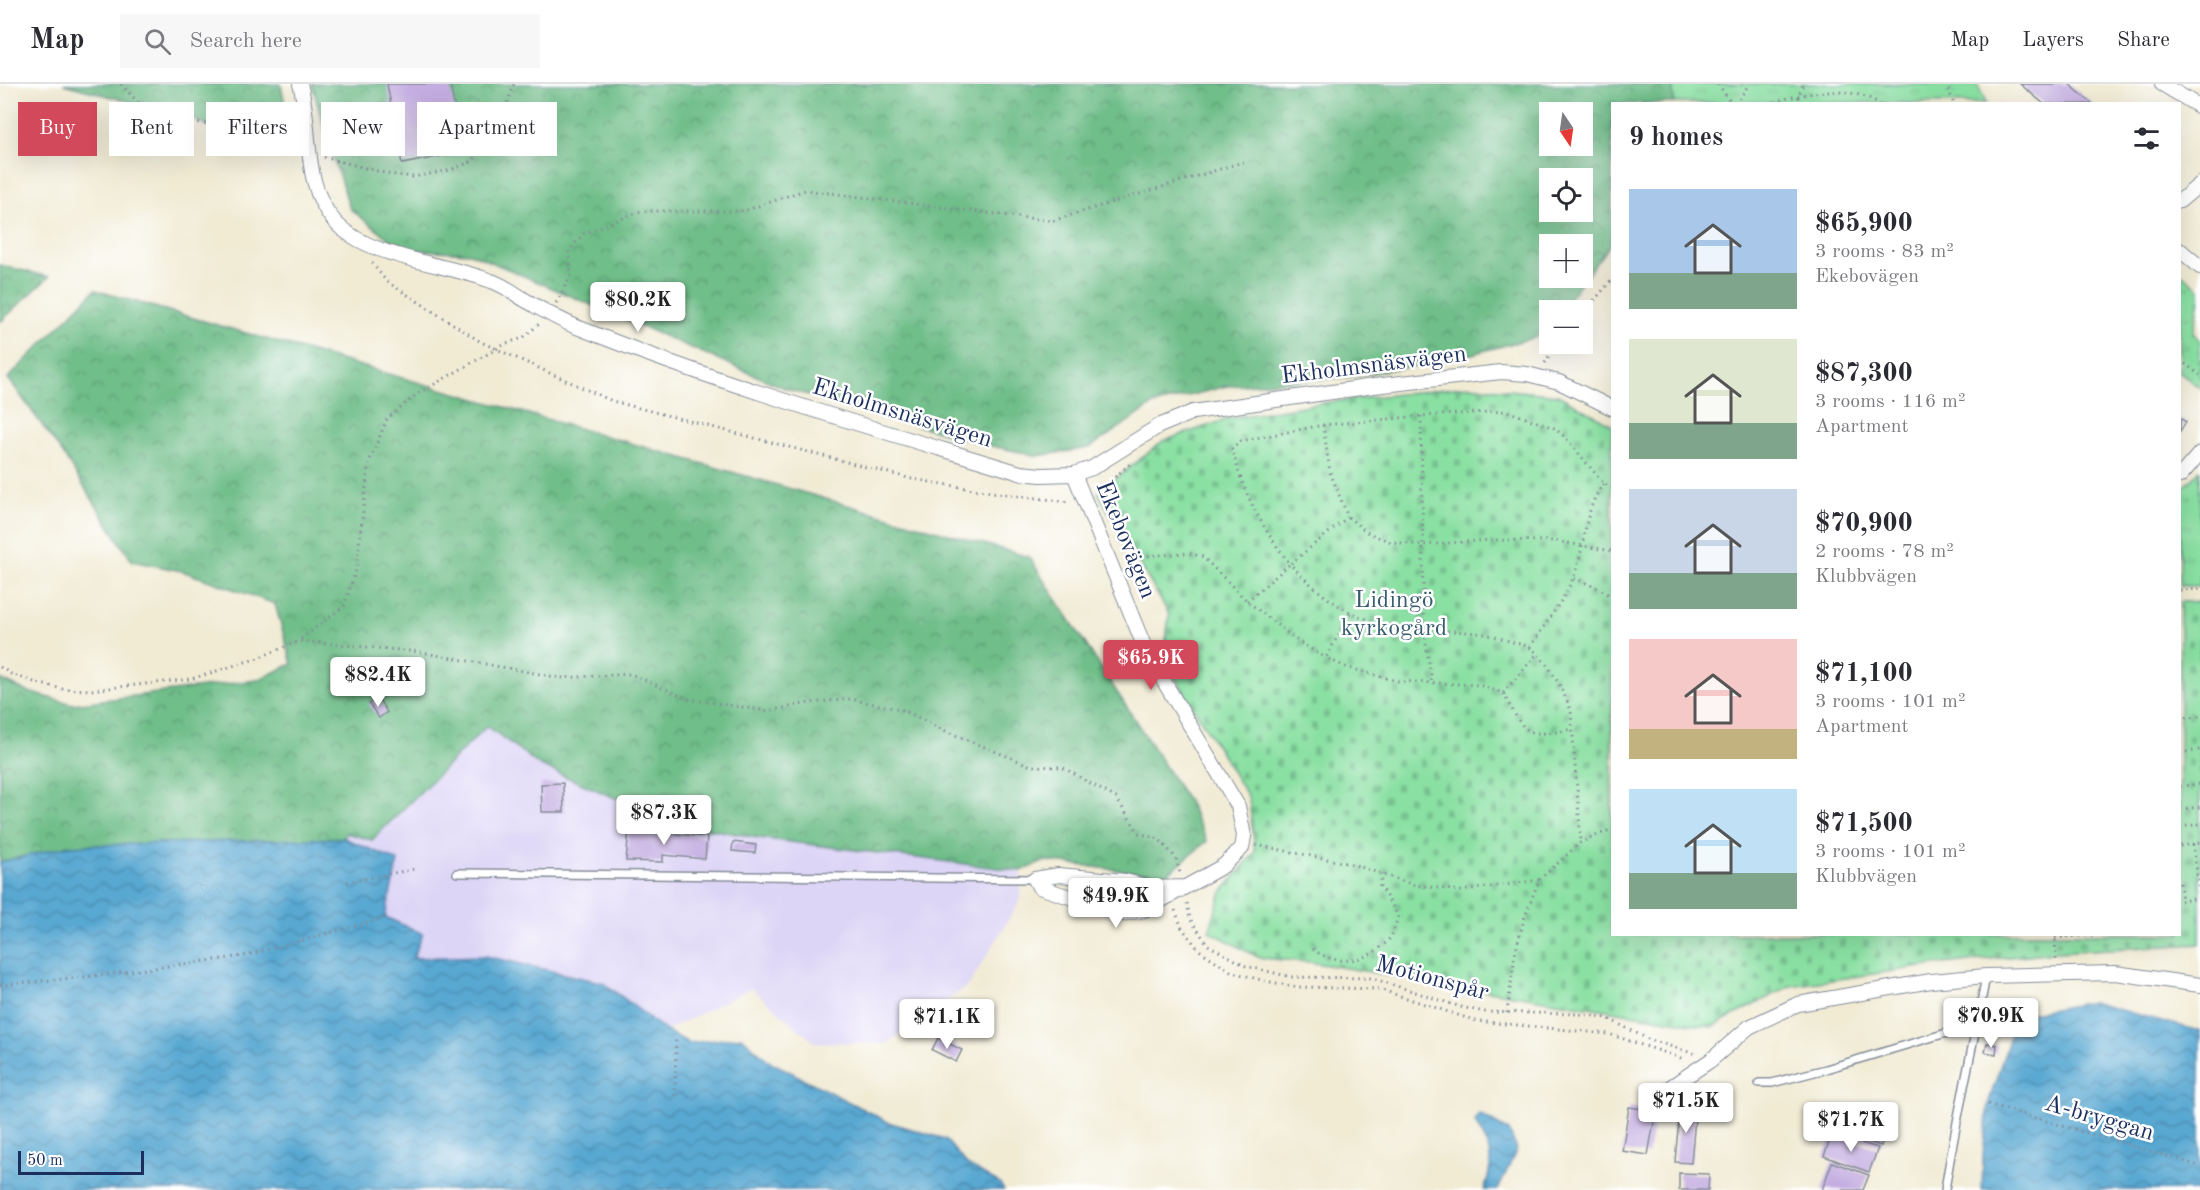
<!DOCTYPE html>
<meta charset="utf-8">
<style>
:root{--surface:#fff;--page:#f7f7f7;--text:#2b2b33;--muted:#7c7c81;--line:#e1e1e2;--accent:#d1495b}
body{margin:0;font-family:"Old Standard TT",serif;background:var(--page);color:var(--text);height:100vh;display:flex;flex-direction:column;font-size:22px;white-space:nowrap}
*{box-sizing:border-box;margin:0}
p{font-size:20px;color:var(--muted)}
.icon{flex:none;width:33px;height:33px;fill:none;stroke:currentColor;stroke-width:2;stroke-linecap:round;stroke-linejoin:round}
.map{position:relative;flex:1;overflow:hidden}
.side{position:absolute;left:1611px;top:18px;width:570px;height:834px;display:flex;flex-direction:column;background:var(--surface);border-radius:0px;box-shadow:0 6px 24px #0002}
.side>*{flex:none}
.hud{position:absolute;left:18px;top:18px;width:570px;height:54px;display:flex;gap:12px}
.needle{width:39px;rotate:167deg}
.buttons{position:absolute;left:1539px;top:18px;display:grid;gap:12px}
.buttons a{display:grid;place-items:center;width:54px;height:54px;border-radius:0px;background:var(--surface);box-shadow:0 6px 24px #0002;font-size:30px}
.scale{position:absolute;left:18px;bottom:15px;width:126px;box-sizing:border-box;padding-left:6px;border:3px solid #1b2f5e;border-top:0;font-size:16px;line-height:21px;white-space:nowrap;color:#1b2f5e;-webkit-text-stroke:4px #fff;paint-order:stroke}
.price{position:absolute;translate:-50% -51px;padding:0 14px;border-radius:6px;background:#fff;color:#222;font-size:20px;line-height:39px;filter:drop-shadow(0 2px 3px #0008)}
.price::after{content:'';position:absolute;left:50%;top:36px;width:18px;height:14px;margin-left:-9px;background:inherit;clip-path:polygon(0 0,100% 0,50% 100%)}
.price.active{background:var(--accent);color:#fff}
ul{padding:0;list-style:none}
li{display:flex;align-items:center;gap:18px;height:150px;padding:0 18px}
li span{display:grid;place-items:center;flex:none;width:168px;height:120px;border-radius:0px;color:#555}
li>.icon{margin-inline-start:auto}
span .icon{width:72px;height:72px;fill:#fffc;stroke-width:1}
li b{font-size:26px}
h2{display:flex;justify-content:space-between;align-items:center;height:72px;padding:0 18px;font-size:26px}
.tag{padding:0 21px;border-radius:0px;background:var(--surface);box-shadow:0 6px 24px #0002;font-size:21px;line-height:54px}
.tag.active{background:var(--accent);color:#fff}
header{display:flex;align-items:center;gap:36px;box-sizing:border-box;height:84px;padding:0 30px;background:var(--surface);border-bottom:2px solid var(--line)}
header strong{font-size:28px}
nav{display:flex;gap:33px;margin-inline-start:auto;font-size:21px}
.search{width:420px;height:54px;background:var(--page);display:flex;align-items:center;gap:15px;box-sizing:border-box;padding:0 21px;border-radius:0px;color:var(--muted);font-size:22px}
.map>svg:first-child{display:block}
.built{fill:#ddd5f6}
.grass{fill:url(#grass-tufts);stroke:#528880;stroke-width:1.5}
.forest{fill:url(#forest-crowns);stroke:#457674;stroke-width:1.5;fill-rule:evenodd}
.cemetery{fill:url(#cemetery-stones);stroke:#528880;stroke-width:1.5}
.water{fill:url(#water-waves);stroke:#3a6c98;stroke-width:1.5}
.building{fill:#c4ade1}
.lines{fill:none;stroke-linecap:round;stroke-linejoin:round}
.service-casing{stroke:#868d99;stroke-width:10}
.minor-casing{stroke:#868d99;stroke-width:16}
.path{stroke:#868d99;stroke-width:3;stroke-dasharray:1.5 4.5;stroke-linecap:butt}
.service{stroke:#fff;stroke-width:7}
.minor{stroke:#fff;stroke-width:14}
.labels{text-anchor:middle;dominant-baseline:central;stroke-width:5;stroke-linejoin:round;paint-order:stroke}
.street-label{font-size:24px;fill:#1b2f5e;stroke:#fff}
.park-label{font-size:24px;fill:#375b6f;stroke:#fff}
</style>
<header>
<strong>Map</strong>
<div class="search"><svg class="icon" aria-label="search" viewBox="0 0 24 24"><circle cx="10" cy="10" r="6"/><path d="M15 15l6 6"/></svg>Search here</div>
<nav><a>Map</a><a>Layers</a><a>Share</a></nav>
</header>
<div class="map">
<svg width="2200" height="1106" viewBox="0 0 2200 1106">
<defs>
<pattern id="grass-tufts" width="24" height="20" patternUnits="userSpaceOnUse" patternTransform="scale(1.5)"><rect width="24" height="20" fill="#8ae0a3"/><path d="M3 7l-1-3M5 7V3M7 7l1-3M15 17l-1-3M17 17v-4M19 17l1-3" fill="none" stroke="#76c08f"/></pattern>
<pattern id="forest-crowns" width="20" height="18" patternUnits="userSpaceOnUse" patternTransform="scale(1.5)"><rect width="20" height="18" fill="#6fbe89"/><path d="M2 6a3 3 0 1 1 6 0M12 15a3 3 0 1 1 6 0" fill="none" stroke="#5a9b73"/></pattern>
<pattern id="cemetery-stones" width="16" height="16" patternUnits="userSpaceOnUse" patternTransform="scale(1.5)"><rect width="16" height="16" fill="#8ae0a3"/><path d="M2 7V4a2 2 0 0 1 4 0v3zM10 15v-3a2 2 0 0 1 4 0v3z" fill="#76c08f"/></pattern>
<pattern id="water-waves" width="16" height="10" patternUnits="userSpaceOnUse" patternTransform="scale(1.5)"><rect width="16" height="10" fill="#58a8d2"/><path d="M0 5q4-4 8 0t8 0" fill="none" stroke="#4889ae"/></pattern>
</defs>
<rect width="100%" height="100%" fill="#fff"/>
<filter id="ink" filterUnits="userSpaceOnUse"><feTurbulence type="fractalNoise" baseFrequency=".0167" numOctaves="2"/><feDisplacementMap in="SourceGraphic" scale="12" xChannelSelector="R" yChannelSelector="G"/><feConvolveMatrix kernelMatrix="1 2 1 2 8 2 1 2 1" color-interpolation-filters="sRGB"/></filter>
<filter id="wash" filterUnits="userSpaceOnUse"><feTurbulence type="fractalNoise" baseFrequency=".008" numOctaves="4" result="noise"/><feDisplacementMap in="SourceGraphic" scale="24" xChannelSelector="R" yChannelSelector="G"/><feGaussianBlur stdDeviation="1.35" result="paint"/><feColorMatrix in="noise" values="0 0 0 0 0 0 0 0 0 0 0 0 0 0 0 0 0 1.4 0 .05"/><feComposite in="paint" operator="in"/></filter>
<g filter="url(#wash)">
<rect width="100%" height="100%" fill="#f1ebd4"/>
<path class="built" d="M 487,642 L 541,682 L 569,695 L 759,754 L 1021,787 L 1021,815 L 969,901 L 886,960 L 814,958 L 751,904 L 666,947 L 604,899 L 486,872 L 413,874 L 385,834 L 398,777 L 344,754 L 345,749 L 372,756 Z"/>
<g class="grass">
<path d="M 1670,0 L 1977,0 L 1986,19 L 1674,19 L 1673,6 Z"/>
<path d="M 2180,189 L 2200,205 L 2200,215 L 2193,249 L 2200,256 L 2200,304 L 2180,289 Z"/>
<path d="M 2200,386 L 2200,502 L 2180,502 L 2180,407 Z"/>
</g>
<g class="forest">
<path d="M 63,0 L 281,0 L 286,26 L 256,61 L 187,33 Z"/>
<path d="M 312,0 L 1670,0 L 1673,6 L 1674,19 L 1612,20 L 1612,158 L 1560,226 L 1550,226 L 1549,240 L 1540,252 L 1445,277 L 1348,293 L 1227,302 L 1153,321 L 1089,364 L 1038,372 L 987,361 L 787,305 L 470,169 L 402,165 L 350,125 L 327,55 ZM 1550,28 L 1582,28 L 1582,62 L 1550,62 ZM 1550,94 L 1582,94 L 1582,128 L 1550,128 ZM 1550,160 L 1582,160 L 1582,194 L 1550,194 Z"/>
<path d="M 0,181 L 49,193 L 0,238 Z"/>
<path d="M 95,206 L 1029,473 L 1189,719 L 1207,757 L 1165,792 L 1046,777 L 1021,787 L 759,754 L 671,738 L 541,682 L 487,642 L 372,756 L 346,749 L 344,754 L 68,762 L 0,778 L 0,595 L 28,608 L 73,620 L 257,596 L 292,580 L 275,520 L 182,487 L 132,477 L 63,370 L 8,294 Z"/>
</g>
<path class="cemetery" d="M 1469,302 L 1558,311 L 1612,341 L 1612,850 L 2180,850 L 2180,518 L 2200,518 L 2200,860 L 2055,868 L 1942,880 L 1790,902 L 1711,943 L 1309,878 L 1260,874 L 1209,847 L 1222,808 L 1255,768 L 1249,715 L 1164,575 L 1169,530 L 1098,409 L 1163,357 L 1231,334 L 1322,319 Z"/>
<g class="water">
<path d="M 344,754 L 398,777 L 385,833 L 423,850 L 413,874 L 486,872 L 604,899 L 666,947 L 689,959 L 742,953 L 769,977 L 888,1038 L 945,1055 L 967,1081 L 1000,1100 L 1004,1106 L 0,1106 L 0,778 L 68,762 Z"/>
<path d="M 2091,918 L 2200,947 L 2200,1106 L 1982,1106 L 1983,1072 L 1988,1020 L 2011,949 L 2027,930 Z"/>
<path d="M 1480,1030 L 1509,1047 L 1517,1065 L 1498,1106 L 1484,1106 C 1490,1090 1493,1075 1486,1058 C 1483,1051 1478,1045 1475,1037 Z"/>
</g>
<g id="blocks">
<g class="building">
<path d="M 387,0 L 450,0 L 463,68 L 402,80 Z"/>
<path d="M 2020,0 L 2069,0 L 2093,20 L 2044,20 Z"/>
<path d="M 2180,334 L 2186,338 L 2180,348 Z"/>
<path d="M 378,614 L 387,628 L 379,634 L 369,620 Z"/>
<path d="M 563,699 L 564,728 L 542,728 L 541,700 Z"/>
<path d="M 629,746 L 707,753 L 705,775 L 663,771 L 663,778 L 626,777 Z"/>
<path d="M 733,758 L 756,761 L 755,769 L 732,767 Z"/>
<path d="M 938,954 L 962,966 L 956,978 L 932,966 Z"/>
<path d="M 1987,959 L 1997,961 L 1996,970 L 1985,968 Z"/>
<path d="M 1680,1022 L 1696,1023 L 1691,1079 L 1675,1078 Z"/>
<path d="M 1629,1023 L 1656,1027 L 1648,1071 L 1622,1067 Z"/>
<path d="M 1839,1034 L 1885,1050 L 1881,1062 L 1835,1047 Z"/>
<path d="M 1832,1050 L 1878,1064 L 1869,1088 L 1824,1072 Z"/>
<path d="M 1832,1078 L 1869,1091 L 1863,1106 L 1822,1106 Z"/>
<path d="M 1679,1089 L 1709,1090 L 1708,1106 L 1679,1106 Z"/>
</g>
</g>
</g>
<g filter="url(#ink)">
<use href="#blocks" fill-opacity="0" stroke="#868d99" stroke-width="1.5"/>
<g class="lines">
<g class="service-casing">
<g id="service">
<path d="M 457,789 L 1035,795"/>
<path d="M 1759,999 L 1772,999 L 1826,985 L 1943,950 L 1977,945"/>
<path d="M 1945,1106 C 1956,1034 1973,964 1986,892"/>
</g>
</g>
<g class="minor-casing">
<g id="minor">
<path d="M 300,0 C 313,46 301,100 335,138 C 369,175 447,179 494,198 C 505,202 515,210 525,216 C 543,226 562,238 582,245 C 725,302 873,344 1020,389 L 1041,391 L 1074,390 L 1092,384 L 1159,342 L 1193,328 L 1374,302 L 1501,288 L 1527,290 L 1559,298 L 1612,324"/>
<path d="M 2162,0 L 2200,23"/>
<path d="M 2180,117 L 2200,100"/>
<path d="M 2180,166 L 2200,183"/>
<path d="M 1074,390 L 1147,569 L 1238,722 L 1244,752 L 1242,764 L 1223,782 L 1144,826 L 1122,830 L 1039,803 L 1035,795 L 1059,791 L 1125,797 L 1153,804 L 1184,803"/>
<path d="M 2180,392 L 2200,369"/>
<path d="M 1666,1006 L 1711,976 L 1749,943 L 1798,920 L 1931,897 L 1986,892 L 2115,889 L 2200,901"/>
</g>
</g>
<g class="path">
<path d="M 121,0 L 144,25 L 296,62"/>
<path d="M 1718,0 L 1732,20"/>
<path d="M 1946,0 L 1954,20"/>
<path d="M 1736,20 L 1749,0"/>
<path d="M 1769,20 C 1803,8 1850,0 1880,20"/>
<path d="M 1796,20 L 1803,0"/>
<path d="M 324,73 L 388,90 L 413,93 L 447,87 L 471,78 L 488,60 L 504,29 L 514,0"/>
<path d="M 372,179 L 386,197 L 481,258 L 612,317 L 912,395 L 1004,410 L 1069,418"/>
<path d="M 556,219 L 571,191 L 569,167 L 583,150 L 641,127 L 744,127 L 805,106 L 1052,137 L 1246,77"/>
<path d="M 1582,230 L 1612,196"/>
<path d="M 2180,276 L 2200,291"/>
<path d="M 1545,279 L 1556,260"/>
<path d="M 1421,332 L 1424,547 L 1432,598"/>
<path d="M 1323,341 L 1330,388 L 1348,433 L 1368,449 L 1391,458 L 1422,461 L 1490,456 L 1556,457 L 1612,467"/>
<path d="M 1097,409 L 1130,380"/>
<path d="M 1348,433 L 1290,480 C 1314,505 1341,529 1376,538 C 1409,547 1442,545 1476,549 C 1489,550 1503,555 1515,559 C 1521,560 1528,562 1532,565 C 1549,579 1564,607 1571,627 L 1581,758"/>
<path d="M 1130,473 L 1188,469 L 1203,473 L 1247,517 L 1299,558 L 1326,574"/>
<path d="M 1574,494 L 1600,505 L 1612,513"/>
<path d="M 2180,506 L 2200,505"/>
<path d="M 1247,517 L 1290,480 C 1263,445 1242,408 1232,364 L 1241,357 L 1323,341 L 1421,332 L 1507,327 L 1554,344 L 1565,353 L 1604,400 L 1612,403"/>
<path d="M 1350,529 L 1326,574 L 1346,583 L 1397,597 L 1479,601 L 1503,609 C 1526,651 1524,654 1573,645"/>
<path d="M 301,555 L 344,522 L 356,486 L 369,378 L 387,335 L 417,310 L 507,259 L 523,254 L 539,240"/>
<path d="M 1530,563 C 1543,543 1566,513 1574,492 C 1586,462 1583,424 1604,400"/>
<path d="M 0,583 L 11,590 L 37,599 L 63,605 L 91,606 L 191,595 L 255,575 L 300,557 L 420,568 L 561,594 L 631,590 L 688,615 L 768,627 L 809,619 L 851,615 L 903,626 L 943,646 L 1031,682 L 1062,683 L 1116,714 L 1139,749 L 1159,755 L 1176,774 L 1180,789"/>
<path d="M 1503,609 L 1537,570"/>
<path d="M 2180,634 L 2200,632"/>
<path d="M 2180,669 L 2200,666"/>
<path d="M 2180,702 L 2200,700"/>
<path d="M 2180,725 L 2200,723"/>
<path d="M 2180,743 L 2200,740"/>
<path d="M 2193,760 L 2200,811"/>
<path d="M 1256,761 L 1352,780 L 1414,801 L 1461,807 L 1539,796"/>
<path d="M 2180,762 L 2200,759"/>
<path d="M 347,798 L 414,785"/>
<path d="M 2180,799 L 2182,817"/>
<path d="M 2180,817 L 2200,814"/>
<path d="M 1187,819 L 1190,835 L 1208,861 L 1246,882 L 1291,893 L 1372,894 L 1461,923 L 1485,928 L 1579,930 L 1607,934 L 1648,955 L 1695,970"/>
<path d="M 1175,826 L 1182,844 L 1199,866 L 1232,888 L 1265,897 L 1298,903 L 1379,905 L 1476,937 L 1609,950 L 1684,975"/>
<path d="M 2055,850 L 2056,876"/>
<path d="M 2055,854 L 2106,850"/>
<path d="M 1313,865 C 1336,884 1371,878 1390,854 C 1394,848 1396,839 1398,832 L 1380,802 L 1382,790"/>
<path d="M 0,901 L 94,892 L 244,872 L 385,834"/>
<path d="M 1507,929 L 1515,870 L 1524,835 L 1539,796 L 1581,758 L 1612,745"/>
<path d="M 675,1012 L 676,952"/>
<path d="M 1988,1020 L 2200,1082"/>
</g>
<use href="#service" class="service"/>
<use href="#minor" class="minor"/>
</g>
</g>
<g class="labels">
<g class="street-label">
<text transform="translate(1374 282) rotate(-7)">Ekholmsnäsvägen</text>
<text transform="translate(902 330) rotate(17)">Ekholmsnäsvägen</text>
<text transform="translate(1125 456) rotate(68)">Ekebovägen</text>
<text transform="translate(1432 895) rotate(15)">Motionspår</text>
<text transform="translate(2099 1035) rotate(16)">A-bryggan</text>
</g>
<g class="park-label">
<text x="1394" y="517">Lidingö<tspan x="1394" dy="28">kyrkogård</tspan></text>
</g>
</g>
</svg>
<div class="buttons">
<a><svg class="needle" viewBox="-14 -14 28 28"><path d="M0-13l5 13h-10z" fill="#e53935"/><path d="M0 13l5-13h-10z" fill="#7c7c81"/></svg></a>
<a><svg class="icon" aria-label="locate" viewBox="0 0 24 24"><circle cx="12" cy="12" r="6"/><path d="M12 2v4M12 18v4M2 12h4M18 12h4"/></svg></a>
<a>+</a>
<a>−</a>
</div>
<div class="scale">50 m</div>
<b class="price" style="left:638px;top:249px">$80.2K</b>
<b class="price active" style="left:1151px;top:607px">$65.9K</b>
<b class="price" style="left:378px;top:624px">$82.4K</b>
<b class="price" style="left:664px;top:762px">$87.3K</b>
<b class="price" style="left:1116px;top:845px">$49.9K</b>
<b class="price" style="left:1991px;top:965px">$70.9K</b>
<b class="price" style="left:947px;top:966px">$71.1K</b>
<b class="price" style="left:1686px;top:1050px">$71.5K</b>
<b class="price" style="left:1851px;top:1069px">$71.7K</b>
<div class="hud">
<a class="tag active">Buy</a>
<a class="tag">Rent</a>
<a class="tag">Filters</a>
<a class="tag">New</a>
<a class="tag">Apartment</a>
</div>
<section class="side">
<h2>9 homes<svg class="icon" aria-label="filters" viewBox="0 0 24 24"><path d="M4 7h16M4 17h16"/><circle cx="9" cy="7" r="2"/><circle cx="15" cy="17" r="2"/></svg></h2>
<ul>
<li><span style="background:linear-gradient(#a9c7e8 70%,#7fa58c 0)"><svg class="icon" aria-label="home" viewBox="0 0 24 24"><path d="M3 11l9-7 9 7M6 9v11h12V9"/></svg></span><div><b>$65,900</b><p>3 rooms · 83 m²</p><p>Ekebovägen</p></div></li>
<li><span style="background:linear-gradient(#dfe7d0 70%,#7fa58c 0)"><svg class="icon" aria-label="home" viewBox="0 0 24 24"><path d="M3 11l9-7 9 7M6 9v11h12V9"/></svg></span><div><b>$87,300</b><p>3 rooms · 116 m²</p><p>Apartment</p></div></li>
<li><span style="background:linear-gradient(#c9d6e8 70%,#7fa58c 0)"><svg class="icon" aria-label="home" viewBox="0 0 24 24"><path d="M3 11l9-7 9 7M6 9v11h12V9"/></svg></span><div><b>$70,900</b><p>2 rooms · 78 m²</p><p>Klubbvägen</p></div></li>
<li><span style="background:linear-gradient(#f6c9c9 75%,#c2b280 0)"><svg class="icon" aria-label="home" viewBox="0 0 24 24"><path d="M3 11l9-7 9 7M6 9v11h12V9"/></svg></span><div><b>$71,100</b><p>3 rooms · 101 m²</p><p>Apartment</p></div></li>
<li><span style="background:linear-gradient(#bfe0f5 70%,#7fa58c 0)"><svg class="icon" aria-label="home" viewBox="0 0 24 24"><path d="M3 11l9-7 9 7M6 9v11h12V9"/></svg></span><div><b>$71,500</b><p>3 rooms · 101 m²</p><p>Klubbvägen</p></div></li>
</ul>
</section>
</div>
